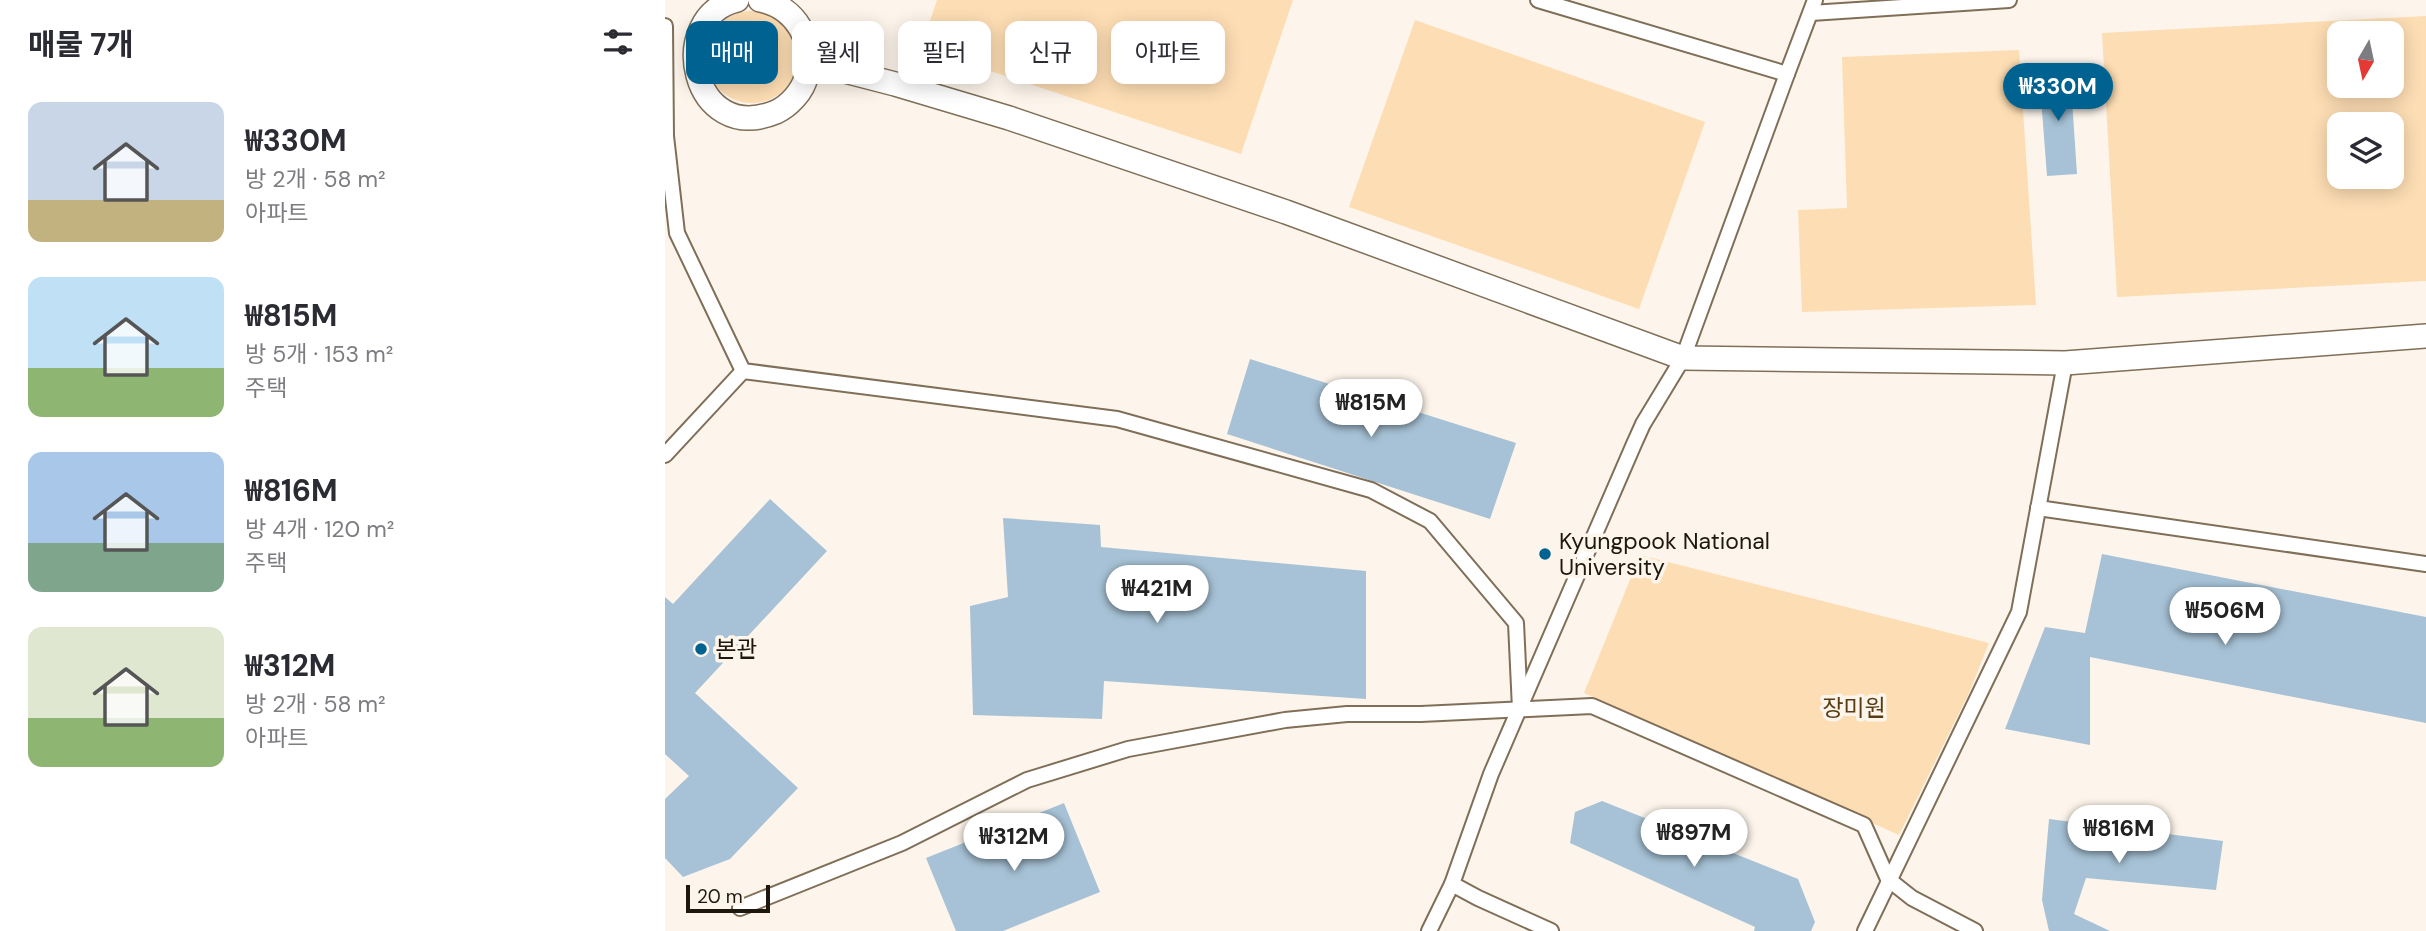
<!DOCTYPE html>
<html lang="ko">
<meta charset="utf-8">
<style>
:root{--surface:#fff;--page:#f2f2f3;--text:#2b2b33;--muted:#7c7c81;--accent:#006291}
body{margin:0;font-family:"DM Sans","Noto Sans KR",sans-serif;background:var(--page);color:var(--text);height:100vh;display:flex;flex-direction:column;font-size:26px;white-space:nowrap}
*{box-sizing:border-box;margin:0}
p{font-size:23px;color:var(--muted)}
.icon{flex:none;width:38px;height:38px;fill:none;stroke:currentColor;stroke-width:2;stroke-linecap:round;stroke-linejoin:round}
.map{position:relative;flex:1;overflow:hidden}
.panel{display:flex;flex-direction:column;background:var(--surface);width:665px}
.panel>*{flex:none}
.top-card{position:absolute;left:21px;top:21px;width:665px;height:63px;display:flex;gap:14px}
.needle{width:46px;rotate:189deg}
.controls{position:absolute;left:1662px;top:21px;display:grid;gap:14px}
.controls a{display:grid;place-items:center;width:77px;height:77px;border-radius:14px;background:var(--surface);box-shadow:0 4px 18px #0003;font-size:35px}
.scale{position:absolute;left:21px;bottom:18px;width:84px;box-sizing:border-box;padding-left:7px;border:4px solid #1e170d;border-top:0;font-size:19px;line-height:24px;white-space:nowrap;color:#1e170d;-webkit-text-stroke:5px #fdf5eb;paint-order:stroke}
.price{position:absolute;translate:-50% -60px;padding:0 16px;border-radius:24px;background:#fff;color:#222;font-size:23px;line-height:46px;filter:drop-shadow(0 2px 4px #0008)}
.price::after{content:'';position:absolute;left:50%;top:42px;width:21px;height:16px;margin-left:-10px;background:inherit;clip-path:polygon(0 0,100% 0,50% 100%)}
.price.on{background:var(--accent);color:#fff}
ul{padding:0;list-style:none}
li{display:flex;align-items:center;gap:21px;height:175px;padding:0 28px}
li span{display:grid;place-items:center;flex:none;width:196px;height:140px;border-radius:14px;color:#555}
li>.icon{margin-inline-start:auto}
span .icon{width:84px;height:84px;fill:#fffc;stroke-width:1}
li b{font-size:30px}
h2{display:flex;justify-content:space-between;align-items:center;height:84px;padding:0 28px;font-size:30px}
.pill{padding:0 24px;border-radius:14px;background:var(--surface);box-shadow:0 4px 18px #0003;font-size:24px;line-height:63px}
.pill.on{background:var(--accent);color:#fff}
main{display:flex;flex:1;min-height:0}
.map>svg:first-child{display:block}
.green{fill:#fdddb3;fill-rule:evenodd}
.building{fill:#a7c2d6}
.lines{fill:none;stroke-linecap:round;stroke-linejoin:round}
.service-casing{stroke:#806f58;stroke-width:18}
.pedestrian-casing{stroke:#806f58;stroke-width:26}
.service{stroke:#fff;stroke-width:14}
.pedestrian{stroke:#fff;stroke-width:23}
.poi-dot{fill:#006291;stroke:#fdf5eb;stroke-width:2.5}
.labels{text-anchor:middle;dominant-baseline:central;stroke-width:7;stroke-linejoin:round;paint-order:stroke}
.poi-label{font-size:23px;fill:#1e170d;stroke:#fdf5eb;text-anchor:start}
.park-label{font-size:23px;fill:#583d14;stroke:#fdf5eb}
</style>
<main>
<section class="panel">
<h2>매물 7개<svg class="icon" aria-label="filters" viewBox="0 0 24 24"><path d="M4 7h16M4 17h16"/><circle cx="9" cy="7" r="2"/><circle cx="15" cy="17" r="2"/></svg></h2>
<ul>
<li><span style="background:linear-gradient(#c9d6e8 70%,#c2b280 0)"><svg class="icon" aria-label="home" viewBox="0 0 24 24"><path d="M3 11l9-7 9 7M6 9v11h12V9"/></svg></span><div><b>₩330M</b><p>방 2개 · 58 m²</p><p>아파트</p></div></li>
<li><span style="background:linear-gradient(#bfe0f5 65%,#8fb573 0)"><svg class="icon" aria-label="home" viewBox="0 0 24 24"><path d="M3 11l9-7 9 7M6 9v11h12V9"/></svg></span><div><b>₩815M</b><p>방 5개 · 153 m²</p><p>주택</p></div></li>
<li><span style="background:linear-gradient(#a9c7e8 65%,#7fa58c 0)"><svg class="icon" aria-label="home" viewBox="0 0 24 24"><path d="M3 11l9-7 9 7M6 9v11h12V9"/></svg></span><div><b>₩816M</b><p>방 4개 · 120 m²</p><p>주택</p></div></li>
<li><span style="background:linear-gradient(#dfe7d0 65%,#8fb573 0)"><svg class="icon" aria-label="home" viewBox="0 0 24 24"><path d="M3 11l9-7 9 7M6 9v11h12V9"/></svg></span><div><b>₩312M</b><p>방 2개 · 58 m²</p><p>아파트</p></div></li>
</ul>
</section>
<div class="map">
<svg width="1761" height="931" viewBox="0 0 1761 931">
<rect width="100%" height="100%" fill="#fdf5eb"/>
<g class="green">
<path d="M 272,0 L 628,0 L 576,154 L 256,48 Z"/>
<circle cx="87" cy="57" r="46"/>
<path d="M 1761,16 L 1761,281 L 1452,297 L 1437,33 ZM 1727,33 L 1727,86 L 1675,86 L 1675,33 ZM 1727,124 L 1727,177 L 1675,177 L 1675,124 Z"/>
<path d="M 750,20 L 1040,122 L 974,309 L 684,207 Z"/>
<path d="M 1354,50 L 1371,305 L 1137,312 L 1133,210 L 1182,208 L 1177,57 Z"/>
<path d="M 975,555 L 1324,643 L 1304,693 L 1234,835 L 919,693 Z"/>
</g>
<g class="building">
<path d="M 1405,70 L 1412,174 L 1382,176 L 1374,72 Z"/>
<path d="M 585,359 L 851,443 L 825,519 L 562,434 Z"/>
<path d="M 105,499 L 162,551 L 30,693 L 133,788 L 65,859 L 18,877 L 0,858 L 0,799 L 24,776 L 0,754 L 0,597 L 8,604 Z"/>
<path d="M 338,518 L 435,525 L 436,547 L 701,571 L 701,699 L 439,681 L 437,719 L 308,715 L 305,606 L 343,597 Z"/>
<path d="M 1437,554 L 1761,617 L 1761,723 L 1425,657 L 1425,745 L 1340,729 L 1380,627 L 1420,633 Z"/>
<path d="M 937,801 L 1133,879 L 1150,922 L 1146,931 L 1089,931 L 1090,927 L 905,843 L 910,812 Z"/>
<path d="M 399,803 L 435,892 L 338,931 L 291,931 L 261,858 Z"/>
<path d="M 1384,819 L 1558,841 L 1551,890 L 1421,878 L 1409,914 L 1445,931 L 1384,931 L 1377,900 Z"/>
</g>
<g class="lines">
<g class="service-casing">
<g id="service">
<path d="M 1146,13 L 1344,0"/>
<path d="M 0,26 L 1,136 L 12,233 L 78,371 L 452,419 L 706,490 L 765,521 L 851,623 L 855,709"/>
<path d="M 1122,74 L 1150,0"/>
<path d="M 0,455 L 78,371"/>
<path d="M 1373,508 L 1761,564"/>
<path d="M 787,884 L 813,898 L 886,931"/>
<path d="M 75,908 L 237,843 L 362,780 L 463,749 L 620,720 L 682,714 L 756,714 L 927,706 L 1199,825 L 1223,879 L 1247,898 L 1310,931"/>
<path d="M 764,931 L 787,884 L 826,774 L 969,444 L 978,424 L 1018,358 L 1122,74 L 873,0"/>
<path d="M 1200,931 L 1354,612 L 1400,363"/>
</g>
</g>
<g class="pedestrian-casing">
<g id="pedestrian">
<path d="M 72,0 C 0,17 27,147 111,112 C 124,106 138,91 141,77 C 151,42 131,7 95,0"/>
<path d="M 145,62 L 230,84 L 344,118 L 621,212 L 1018,358 L 1400,363 L 1761,336"/>
</g>
</g>
<use href="#service" class="service"/>
<use href="#pedestrian" class="pedestrian"/>
</g>
<g class="poi-dot">
<circle cx="880" cy="554" r="7"/>
<circle cx="36" cy="649" r="7"/>
</g>
<g class="labels">
<g class="poi-label">
<text x="894" y="541">Kyungpook National<tspan x="894" dy="26">University</tspan></text>
<text x="50" y="649">본관</text>
</g>
<g class="park-label">
<text x="1189" y="708">장미원</text>
</g>
</g>
</svg>
<div class="controls">
<a><svg class="needle" viewBox="-14 -14 28 28"><path d="M0-13l5 13h-10z" fill="#e53935"/><path d="M0 13l5-13h-10z" fill="#7c7c81"/></svg></a>
<a><svg class="icon" aria-label="layers" viewBox="0 0 24 24"><path d="M12 4l9 5-9 5-9-5zM3 14l9 5 9-5"/></svg></a>
</div>
<div class="scale">20 m</div>
<b class="price on" style="left:1393px;top:123px">₩330M</b>
<b class="price" style="left:706px;top:439px">₩815M</b>
<b class="price" style="left:492px;top:625px">₩421M</b>
<b class="price" style="left:1560px;top:647px">₩506M</b>
<b class="price" style="left:1454px;top:865px">₩816M</b>
<b class="price" style="left:1029px;top:869px">₩897M</b>
<b class="price" style="left:349px;top:873px">₩312M</b>
<div class="top-card">
<a class="pill on">매매</a>
<a class="pill">월세</a>
<a class="pill">필터</a>
<a class="pill">신규</a>
<a class="pill">아파트</a>
</div>
</div>
</main>
